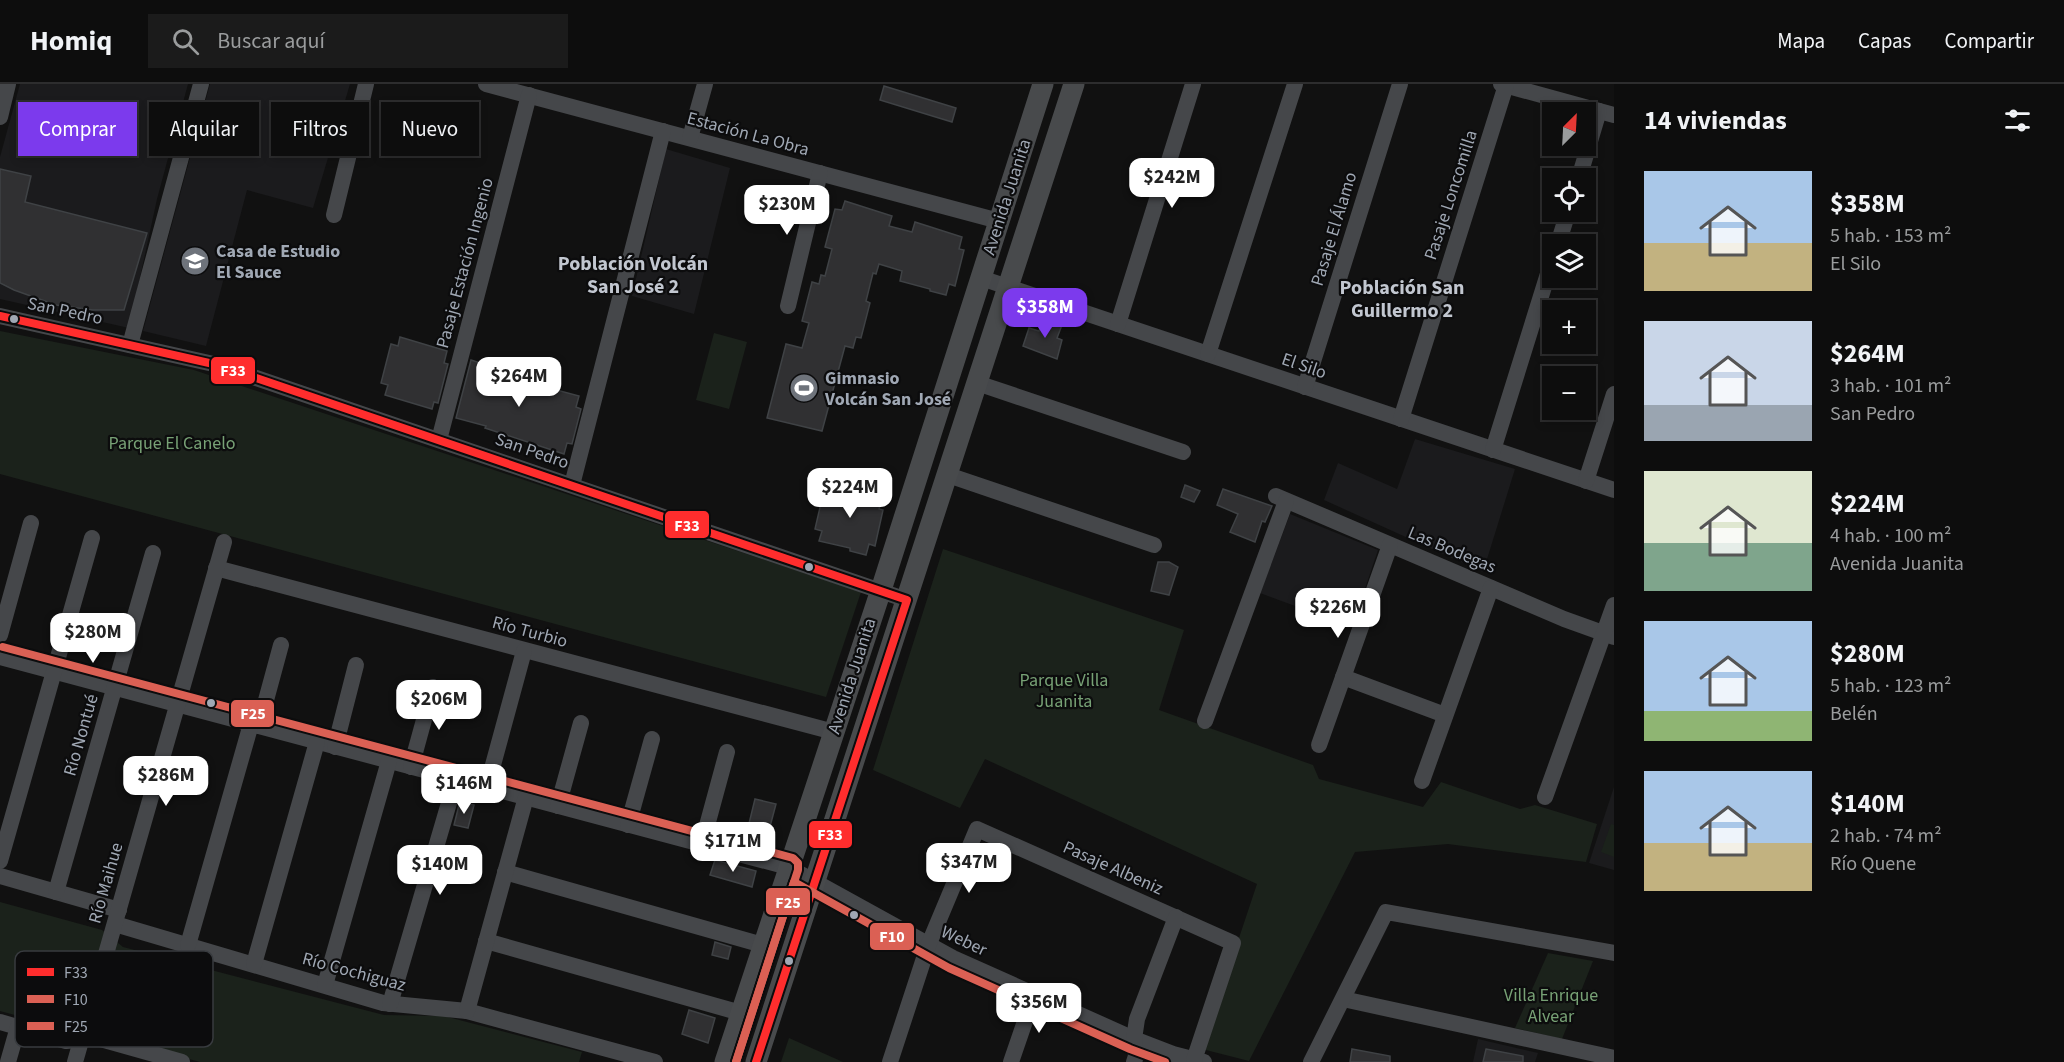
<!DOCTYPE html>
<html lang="es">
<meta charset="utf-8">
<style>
:root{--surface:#0d0d0d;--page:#1b1b1b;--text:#f1f3f6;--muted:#9a9c9d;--line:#2d2d2e;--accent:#7c3aed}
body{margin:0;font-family:"Source Sans 3",sans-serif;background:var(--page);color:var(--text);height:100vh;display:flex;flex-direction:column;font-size:22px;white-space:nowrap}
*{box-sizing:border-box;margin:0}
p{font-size:20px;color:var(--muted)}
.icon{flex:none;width:33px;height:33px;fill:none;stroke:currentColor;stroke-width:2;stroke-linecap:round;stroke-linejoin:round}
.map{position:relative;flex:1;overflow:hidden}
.side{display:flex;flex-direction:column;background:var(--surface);width:450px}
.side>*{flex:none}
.hud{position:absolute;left:18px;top:18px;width:570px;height:54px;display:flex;gap:12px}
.needle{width:39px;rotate:24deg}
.buttons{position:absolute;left:1542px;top:18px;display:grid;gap:12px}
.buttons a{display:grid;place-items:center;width:54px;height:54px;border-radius:0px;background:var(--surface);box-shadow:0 3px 9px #0003,0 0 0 2px var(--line);font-size:30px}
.price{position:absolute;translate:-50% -51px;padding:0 14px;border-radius:12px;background:#fff;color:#222;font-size:20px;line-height:39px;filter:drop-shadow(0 2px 3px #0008)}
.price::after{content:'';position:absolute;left:50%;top:36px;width:18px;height:14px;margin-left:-9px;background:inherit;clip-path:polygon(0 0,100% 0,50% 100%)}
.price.selected{background:var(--accent);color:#fff}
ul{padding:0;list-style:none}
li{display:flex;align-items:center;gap:18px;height:150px;padding:0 30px}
li span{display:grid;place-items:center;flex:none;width:168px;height:120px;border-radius:0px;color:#555}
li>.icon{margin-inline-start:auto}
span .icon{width:72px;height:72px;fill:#fffc;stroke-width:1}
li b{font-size:26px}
h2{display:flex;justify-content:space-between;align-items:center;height:72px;padding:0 30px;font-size:26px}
.pill{padding:0 21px;border-radius:0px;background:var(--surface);box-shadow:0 3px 9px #0003,0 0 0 2px var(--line);font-size:21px;line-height:54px}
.pill.selected{background:var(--accent);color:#fff}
header{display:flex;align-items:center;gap:36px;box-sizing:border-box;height:84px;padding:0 30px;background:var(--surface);border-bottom:2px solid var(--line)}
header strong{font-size:28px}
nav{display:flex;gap:33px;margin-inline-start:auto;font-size:21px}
.search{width:420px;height:54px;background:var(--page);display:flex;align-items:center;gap:15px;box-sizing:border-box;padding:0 21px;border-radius:0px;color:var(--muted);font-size:22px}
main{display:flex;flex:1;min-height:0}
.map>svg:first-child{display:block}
.built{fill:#1b1b1d}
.green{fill:#1b221b}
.building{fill:#303032;stroke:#3f4245;stroke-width:1.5}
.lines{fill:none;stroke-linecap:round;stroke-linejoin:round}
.minor{stroke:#45474a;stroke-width:16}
.major{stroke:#484a4c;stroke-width:21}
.bus-1-casing{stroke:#0c0c0d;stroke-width:12}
.bus-2-casing{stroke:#0c0c0d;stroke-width:12}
.bus-3-casing{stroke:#0c0c0d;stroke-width:12}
.bus-1{stroke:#ff2d2d;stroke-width:8}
.bus-2{stroke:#db6054;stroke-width:8}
.bus-3{stroke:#db6054;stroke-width:8}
.bus-dot{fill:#a0a8b4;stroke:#0c0c0d;stroke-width:2}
.labels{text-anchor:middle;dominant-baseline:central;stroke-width:4.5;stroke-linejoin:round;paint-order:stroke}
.street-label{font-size:18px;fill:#a0a8b4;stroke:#0c0c0d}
.poi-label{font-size:18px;font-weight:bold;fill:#a0a8b4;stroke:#0c0c0d;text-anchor:start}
.park-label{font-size:18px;fill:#77a175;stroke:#0c0c0d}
.neighbourhood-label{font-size:20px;font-weight:bold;fill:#c2c7d0;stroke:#0c0c0d}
.key{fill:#0c0c0d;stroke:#383b3f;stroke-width:1.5}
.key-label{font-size:16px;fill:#a0a8b4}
.line-badge{stroke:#0c0c0d;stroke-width:2}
.badge-label{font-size:16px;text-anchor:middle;font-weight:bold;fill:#fff}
</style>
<header>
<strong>Homiq</strong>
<div class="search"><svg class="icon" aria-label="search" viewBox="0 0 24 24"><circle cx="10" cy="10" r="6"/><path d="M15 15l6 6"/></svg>Buscar aquí</div>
<nav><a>Mapa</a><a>Capas</a><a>Compartir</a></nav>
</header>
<main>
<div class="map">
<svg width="1614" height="978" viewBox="0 0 1614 978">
<rect width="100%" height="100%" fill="#111"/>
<g class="built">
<path d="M 20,0 L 188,0 L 157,115 L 129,244 L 0,215 L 0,73 Z"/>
<path d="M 210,0 L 350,0 L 313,124 L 247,106 L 206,262 L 143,247 Z"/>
<path d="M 666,65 L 730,84 L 694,230 L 632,212 Z"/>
<path d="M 1415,355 L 1515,385 L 1483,488 L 1324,416 L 1338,379 L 1397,405 Z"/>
<path d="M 1290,430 L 1378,466 L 1352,543 L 1260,509 Z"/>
<path d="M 1614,703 L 1614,786 L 1589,779 Z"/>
<path d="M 1478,955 L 1538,969 L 1535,978 L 1473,978 Z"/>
</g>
<g class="green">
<path d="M 0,247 L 194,286 L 861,508 L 826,613 L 0,390 Z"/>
<path d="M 714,249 L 747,258 L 729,325 L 696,316 Z"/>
<path d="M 943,465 L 1184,546 L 1159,626 L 1313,681 L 1319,695 L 1423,723 L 1441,698 L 1520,725 L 1535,721 L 1597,740 L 1586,778 L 1448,760 L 1355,768 L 1249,977 L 1202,965 L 1257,800 L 985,675 L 960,724 L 873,686 Z"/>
<path d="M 1611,740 L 1614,741 L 1614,773 L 1601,768 Z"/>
<path d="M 0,818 L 102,846 L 123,863 L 384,931 L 444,932 L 582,968 L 579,978 L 200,978 L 97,950 L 74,947 L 0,927 Z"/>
<path d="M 1548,869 L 1593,877 L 1562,955 L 1515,944 Z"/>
<path d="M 789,954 L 843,978 L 781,978 Z"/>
</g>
<g class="building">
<path d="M 884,2 L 956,24 L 952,38 L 880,16 Z"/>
<path d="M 0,85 L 31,92 L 25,118 L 147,149 L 124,226 L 93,226 L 56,221 L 14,206 L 0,199 Z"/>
<path d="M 845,117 L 892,132 L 889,142 L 912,148 L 915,138 L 962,153 L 959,165 L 964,166 L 955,202 L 949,200 L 946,211 L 930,207 L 930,205 L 900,197 L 902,187 L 879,180 L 876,190 L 873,189 L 866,217 L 870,219 L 861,254 L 856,253 L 853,264 L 845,262 L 822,347 L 767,334 L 786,260 L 802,264 L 809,239 L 802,237 L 812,198 L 819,200 L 821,191 L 825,192 L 832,165 L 825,163 L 835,125 L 842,126 Z"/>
<path d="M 1044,234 L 1062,241 L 1057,254 L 1062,256 L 1057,275 L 1023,262 L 1029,244 L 1039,247 Z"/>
<path d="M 400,253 L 447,267 L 444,279 L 448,280 L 438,319 L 434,318 L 432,325 L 385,311 L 388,301 L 381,299 L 391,260 L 398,262 Z"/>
<path d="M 471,276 L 518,291 L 517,293 L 549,302 L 549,304 L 579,312 L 576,323 L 581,325 L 572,360 L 567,359 L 564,370 L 485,344 L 486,342 L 456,334 Z"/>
<path d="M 835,399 L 882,414 L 879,425 L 883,426 L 875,462 L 869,460 L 866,471 L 850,467 L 850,464 L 819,457 L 822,447 L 815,445 L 824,406 L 832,408 Z"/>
<path d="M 1185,401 L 1200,407 L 1194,418 L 1181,413 Z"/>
<path d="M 1223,405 L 1272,422 L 1265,438 L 1262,437 L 1255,458 L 1230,448 L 1238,430 L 1217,421 Z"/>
<path d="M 1158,478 L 1169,478 L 1178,483 L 1169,511 L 1151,507 Z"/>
<path d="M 755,715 L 776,720 L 764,765 L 744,760 Z"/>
<path d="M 460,717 L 474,721 L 468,744 L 454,741 Z"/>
<path d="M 715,776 L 756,787 L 752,803 L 710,791 Z"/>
<path d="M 715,858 L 731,863 L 728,875 L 712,871 Z"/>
<path d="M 689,926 L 715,934 L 708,959 L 682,950 Z"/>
<path d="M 1352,965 L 1390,972 L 1390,978 L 1350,978 Z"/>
<path d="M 1486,965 L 1523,972 L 1523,978 L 1483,978 Z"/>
</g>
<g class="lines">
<g class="minor">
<path d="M 486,0 L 999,137"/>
<path d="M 1501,0 L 1614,31"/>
<path d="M 0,33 L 8,0"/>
<path d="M 690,54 L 705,0"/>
<path d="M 1579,94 L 1599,27"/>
<path d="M 334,131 L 366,0"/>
<path d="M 1558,160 L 1568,128"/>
<path d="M 981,194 L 1614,406"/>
<path d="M 788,222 L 820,89"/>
<path d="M 0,232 L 218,281 L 907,516"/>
<path d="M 1118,240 L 1193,0"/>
<path d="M 130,261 L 201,0"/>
<path d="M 1208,270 L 1295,0"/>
<path d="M 977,299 L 1183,368"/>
<path d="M 1305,303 L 1400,0"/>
<path d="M 1401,335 L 1506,1"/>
<path d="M 439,356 L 529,11"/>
<path d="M 1493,366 L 1552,177"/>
<path d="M 948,391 L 1154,461"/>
<path d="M 1586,397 L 1614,310"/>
<path d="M 572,401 L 663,47"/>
<path d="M 1276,412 L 1564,535 L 1614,553"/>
<path d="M 216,484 L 834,648"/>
<path d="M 0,551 L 31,439"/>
<path d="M 0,573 L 788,783 L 953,874 L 1134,955 L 1173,970 L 1204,978"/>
<path d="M 1343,593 L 1445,631"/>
<path d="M 1205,637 L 1286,417"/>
<path d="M 259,642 L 281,561"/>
<path d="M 1319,661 L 1390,461"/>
<path d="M 335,663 L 356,581"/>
<path d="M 411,683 L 433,603"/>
<path d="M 1422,697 L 1491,504"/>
<path d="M 487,703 L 524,567"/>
<path d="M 1545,713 L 1614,521"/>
<path d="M 558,722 L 581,639"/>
<path d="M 628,741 L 652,655"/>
<path d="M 702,760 L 727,668"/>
<path d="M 0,777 L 92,454"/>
<path d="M 505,788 L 763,861"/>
<path d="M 0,792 L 119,826"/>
<path d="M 56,808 L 153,469"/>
<path d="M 115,840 L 383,919 L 467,927 L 655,978"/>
<path d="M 486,857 L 741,929"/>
<path d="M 188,861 L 251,640"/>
<path d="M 254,880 L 317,658"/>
<path d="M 325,901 L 389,677"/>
<path d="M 1343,915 L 1614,974"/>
<path d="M 390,920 L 456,695"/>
<path d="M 467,927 L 526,713"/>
<path d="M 0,938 L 66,957 L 97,954 L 182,978"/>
<path d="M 8,978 L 18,943"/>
<path d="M 75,978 L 224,458"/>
<path d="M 890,978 L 928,862 L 977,745 L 1233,859 L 1194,976"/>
<path d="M 1011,978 L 1034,911"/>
<path d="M 1134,978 L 1136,972 L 1134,955 L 1137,935 L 1176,833"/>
<path d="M 1311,978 L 1386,828 L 1614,869"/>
</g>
<g class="major">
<path d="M 725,978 L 881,506 L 1043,0"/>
<path d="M 756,978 L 1074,0"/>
</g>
<g class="bus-1-casing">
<path id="bus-1" d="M 0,232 L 218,281 L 907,516 L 756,978"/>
</g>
<g class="bus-2-casing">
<path id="bus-2" d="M 736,978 L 794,798 L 949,884 L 1130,965 L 1165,978"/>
</g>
<g class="bus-3-casing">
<path id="bus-3" d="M 3,563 L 793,774 L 798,779 L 798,786 L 736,978"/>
</g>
<use href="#bus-1" class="bus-1"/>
<use href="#bus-2" class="bus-2"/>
<use href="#bus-3" class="bus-3"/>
</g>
<defs>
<g id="school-disc" transform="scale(1.5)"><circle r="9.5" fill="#6e737b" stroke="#0c0c0d"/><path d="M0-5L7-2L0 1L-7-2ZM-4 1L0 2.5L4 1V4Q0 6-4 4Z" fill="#fff"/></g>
<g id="stadium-disc" transform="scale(1.5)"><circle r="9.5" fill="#6e737b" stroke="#0c0c0d"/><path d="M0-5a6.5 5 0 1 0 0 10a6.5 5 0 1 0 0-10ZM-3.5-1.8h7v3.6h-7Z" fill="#fff"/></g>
</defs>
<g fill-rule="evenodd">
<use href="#school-disc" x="195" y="177"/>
<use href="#stadium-disc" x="804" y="304"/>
</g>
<g class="bus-dot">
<circle cx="14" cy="235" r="5"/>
<circle cx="809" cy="483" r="5"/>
<circle cx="211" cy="619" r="5"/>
<circle cx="854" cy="831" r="5"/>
<circle cx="789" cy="877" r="5"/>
</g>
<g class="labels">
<g class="street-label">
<text transform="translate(748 50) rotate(15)">Estación La Obra</text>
<text transform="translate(1451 111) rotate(-72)">Pasaje Loncomilla</text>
<text transform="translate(1007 113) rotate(-72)">Avenida Juanita</text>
<text transform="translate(1334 145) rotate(-73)">Pasaje El Álamo</text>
<text transform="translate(465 179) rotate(-75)">Pasaje Estación Ingenio</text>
<text transform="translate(65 227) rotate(12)">San Pedro</text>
<text transform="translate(1304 282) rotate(19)">El Silo</text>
<text transform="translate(532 367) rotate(19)">San Pedro</text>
<text transform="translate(1452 466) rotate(23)">Las Bodegas</text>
<text transform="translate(530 548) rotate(15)">Río Turbio</text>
<text transform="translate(852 592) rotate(-72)">Avenida Juanita</text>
<text transform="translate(81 651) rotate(-74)">Río Nontué</text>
<text transform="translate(1113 784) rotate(24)">Pasaje Albeniz</text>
<text transform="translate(106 799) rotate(-74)">Río Maihue</text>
<text transform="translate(964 857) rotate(25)">Weber</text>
<text transform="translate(354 888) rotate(15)">Río Cochiguaz</text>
</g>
<g class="poi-label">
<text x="216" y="167">Casa de Estudio<tspan x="216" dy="21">El Sauce</tspan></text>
<text x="825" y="294">Gimnasio<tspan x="825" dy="21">Volcán San José</tspan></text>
</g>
<g class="park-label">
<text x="172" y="359">Parque El Canelo</text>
<text x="1064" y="596">Parque Villa<tspan x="1064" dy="21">Juanita</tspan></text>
<text x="1551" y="911">Villa Enrique<tspan x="1551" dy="21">Alvear</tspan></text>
</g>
<g class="neighbourhood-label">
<text x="633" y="180">Población Volcán<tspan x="633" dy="23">San José 2</tspan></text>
<text x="1402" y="204">Población San<tspan x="1402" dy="23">Guillermo 2</tspan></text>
</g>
</g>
<rect x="15" y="867" width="198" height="96" rx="9" class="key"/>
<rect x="27" y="884" width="27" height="8" fill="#ff2d2d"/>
<rect x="27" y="911" width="27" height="8" fill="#db6054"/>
<rect x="27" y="938" width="27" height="8" fill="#db6054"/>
<g class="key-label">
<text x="64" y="894">F33</text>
<text x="64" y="921">F10</text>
<text x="64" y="948">F25</text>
</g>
<g class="line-badge">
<rect x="210" y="272" width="46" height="29" rx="6" fill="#ff2d2d"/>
<rect x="664" y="426" width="46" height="29" rx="6" fill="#ff2d2d"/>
<rect x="230" y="615" width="45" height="29" rx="6" fill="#db6054"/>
<rect x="808" y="736" width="45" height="29" rx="6" fill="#ff2d2d"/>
<rect x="765" y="803" width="46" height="29" rx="6" fill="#db6054"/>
<rect x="869" y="838" width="46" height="29" rx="6" fill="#db6054"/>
</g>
<g class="badge-label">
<text x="233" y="292">F33</text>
<text x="687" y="447">F33</text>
<text x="253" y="635">F25</text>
<text x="830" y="756">F33</text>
<text x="788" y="824">F25</text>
<text x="892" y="858">F10</text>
</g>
</svg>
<div class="buttons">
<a><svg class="needle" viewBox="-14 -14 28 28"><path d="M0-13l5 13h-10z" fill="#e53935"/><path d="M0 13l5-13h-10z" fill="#9a9c9d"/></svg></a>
<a><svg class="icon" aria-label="locate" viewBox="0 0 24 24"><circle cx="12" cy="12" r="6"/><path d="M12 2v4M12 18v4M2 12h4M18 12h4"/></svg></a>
<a><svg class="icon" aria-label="layers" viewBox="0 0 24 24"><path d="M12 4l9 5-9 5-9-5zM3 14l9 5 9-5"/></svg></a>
<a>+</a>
<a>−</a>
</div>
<b class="price" style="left:1172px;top:125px">$242M</b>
<b class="price" style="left:787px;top:152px">$230M</b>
<b class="price selected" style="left:1045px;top:255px">$358M</b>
<b class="price" style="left:519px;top:324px">$264M</b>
<b class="price" style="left:850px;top:435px">$224M</b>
<b class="price" style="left:1338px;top:555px">$226M</b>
<b class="price" style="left:93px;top:580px">$280M</b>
<b class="price" style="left:439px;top:647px">$206M</b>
<b class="price" style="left:166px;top:723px">$286M</b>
<b class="price" style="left:464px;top:731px">$146M</b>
<b class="price" style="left:733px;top:789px">$171M</b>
<b class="price" style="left:969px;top:810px">$347M</b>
<b class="price" style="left:440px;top:812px">$140M</b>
<b class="price" style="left:1039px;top:950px">$356M</b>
<div class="hud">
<a class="pill selected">Comprar</a>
<a class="pill">Alquilar</a>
<a class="pill">Filtros</a>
<a class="pill">Nuevo</a>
</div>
</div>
<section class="side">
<h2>14 viviendas<svg class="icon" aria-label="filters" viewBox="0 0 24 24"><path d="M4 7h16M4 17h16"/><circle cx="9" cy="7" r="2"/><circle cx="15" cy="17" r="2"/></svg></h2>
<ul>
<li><span style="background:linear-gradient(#a9c7e8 60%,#c2b280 0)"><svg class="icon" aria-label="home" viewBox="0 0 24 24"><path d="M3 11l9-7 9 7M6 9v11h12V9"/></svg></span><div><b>$358M</b><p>5 hab. · 153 m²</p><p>El Silo</p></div></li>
<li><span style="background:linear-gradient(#c9d6e8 70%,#9aa5b1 0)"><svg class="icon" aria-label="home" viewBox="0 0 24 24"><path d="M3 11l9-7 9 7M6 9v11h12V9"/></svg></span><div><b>$264M</b><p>3 hab. · 101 m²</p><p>San Pedro</p></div></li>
<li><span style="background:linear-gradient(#dfe7d0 60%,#7fa58c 0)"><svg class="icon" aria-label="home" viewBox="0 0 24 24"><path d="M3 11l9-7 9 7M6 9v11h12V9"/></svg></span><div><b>$224M</b><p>4 hab. · 100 m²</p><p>Avenida Juanita</p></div></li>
<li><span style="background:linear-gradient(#a9c7e8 75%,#8fb573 0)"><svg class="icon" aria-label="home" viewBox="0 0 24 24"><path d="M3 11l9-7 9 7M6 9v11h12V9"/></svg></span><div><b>$280M</b><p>5 hab. · 123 m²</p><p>Belén</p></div></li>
<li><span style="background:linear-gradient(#a9c7e8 60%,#c2b280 0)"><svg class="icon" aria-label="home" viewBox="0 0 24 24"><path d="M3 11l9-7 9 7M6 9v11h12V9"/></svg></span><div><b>$140M</b><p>2 hab. · 74 m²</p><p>Río Quene</p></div></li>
</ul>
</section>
</main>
